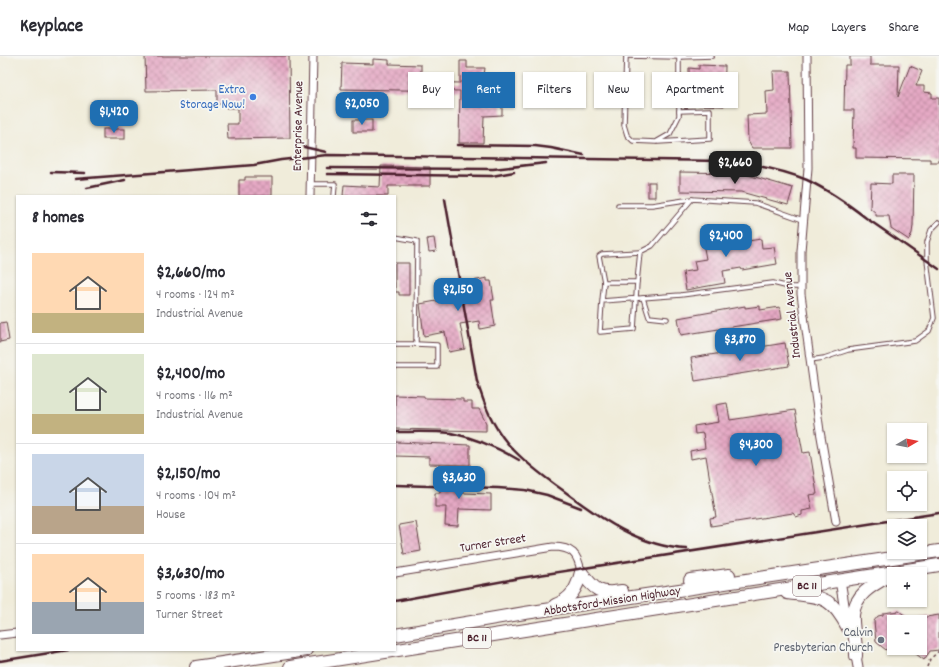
<!DOCTYPE html>
<meta charset="utf-8">
<style>
:root{--surface:#fff;--page:#f2f2f3;--text:#2b2b33;--muted:#7c7c81;--line:#e1e1e2;--accent:#1f6fb2}
body{margin:0;font-family:Dekko,sans-serif;background:var(--page);color:var(--text);height:100vh;display:flex;flex-direction:column;font-size:15px;white-space:nowrap}
*{box-sizing:border-box;margin:0}
p{font-size:13px;color:var(--muted)}
.icon{flex:none;width:22px;height:22px;fill:none;stroke:currentColor;stroke-width:2;stroke-linecap:round;stroke-linejoin:round}
.map{position:relative;flex:1;overflow:hidden}
.drawer{position:absolute;left:16px;top:139px;width:380px;height:456px;display:flex;flex-direction:column;background:var(--surface);border-radius:0px;box-shadow:0 1px 3px #0004}
.drawer>*{flex:none}
.guide{position:absolute;left:408px;top:16px;width:380px;height:36px;display:flex;gap:8px}
.needle{width:26px;rotate:80deg}
.fabs{position:absolute;left:887px;top:367px;display:grid;gap:8px}
.fabs a{display:grid;place-items:center;width:40px;height:40px;border-radius:0px;background:var(--surface);box-shadow:0 1px 3px #0004;font-size:20px}
.price{position:absolute;translate:-50% -34px;padding:0 9px;border-radius:8px;background:var(--accent);color:#fff;font-size:13px;line-height:26px;filter:drop-shadow(0 1px 2px #0008)}
.price::after{content:'';position:absolute;left:50%;top:24px;width:12px;height:9px;margin-left:-6px;background:inherit;clip-path:polygon(0 0,100% 0,50% 100%)}
.price.current{background:#222;color:#fff}
ul{padding:0;list-style:none}
li{display:flex;align-items:center;gap:12px;height:100px;padding:0 16px}
li+li{border-top:1px solid var(--line)}
li span{display:grid;place-items:center;flex:none;width:112px;height:80px;border-radius:0px;color:#555}
li>.icon{margin-inline-start:auto}
span .icon{width:48px;height:48px;fill:#fffc;stroke-width:1}
li b{font-size:17px}
h2{display:flex;justify-content:space-between;align-items:center;height:48px;padding:0 16px;font-size:17px}
.tag{padding:0 14px;border-radius:0px;background:var(--surface);box-shadow:0 1px 3px #0004;font-size:14px;line-height:36px}
.tag.current{background:var(--accent);color:#fff}
header{display:flex;align-items:center;gap:24px;box-sizing:border-box;height:56px;padding:0 20px;background:var(--surface);border-bottom:1px solid var(--line)}
header strong{font-size:19px}
nav{display:flex;gap:22px;margin-inline-start:auto;font-size:14px}
.map>svg:first-child{display:block}
.building{fill:url(#building-cross-hatch)}
.lines{fill:none;stroke-linecap:round;stroke-linejoin:round}
.service-casing{stroke:#633e45;stroke-width:5.5}
.minor-casing{stroke:#633e45;stroke-width:9}
.tertiary-casing{stroke:#633e45;stroke-width:11}
.trunk-casing{stroke:#633e45;stroke-width:14}
.path{stroke:#633e45;stroke-width:1.5;stroke-dasharray:3 3;stroke-linecap:butt}
.service{stroke:#fff;stroke-width:3.5}
.minor{stroke:#fff;stroke-width:7}
.tertiary{stroke:#fff;stroke-width:9}
.trunk{stroke:#fff;stroke-width:12}
.rail{stroke:#4a1f2b;stroke-width:2.5}
.shop-dot{fill:#3f7fe0;stroke:#f6f6f2;stroke-width:1.5}
.worship-dot{fill:#6b7280;stroke:#f6f6f2;stroke-width:1.5}
.labels{text-anchor:middle;dominant-baseline:central;stroke-width:3.5;stroke-linejoin:round;paint-order:stroke}
.shield{fill:#f6f6f2;stroke:#7e6067;stroke-width:1}
.shield-label{font-size:12px;font-weight:bold;fill:#4a1f2b}
.shop-label{font-size:13px;fill:#366cbe;stroke:#f6f6f2;text-anchor:end}
.street-label{font-size:13px;fill:#4a1f2b;stroke:#f6f6f2}
.worship-label{font-size:13px;fill:#5b616d;stroke:#f6f6f2;text-anchor:end}
</style>
<header>
<strong>Keyplace</strong>
<nav><a>Map</a><a>Layers</a><a>Share</a></nav>
</header>
<div class="map">
<svg width="939" height="611" viewBox="0 0 939 611">
<defs>
<pattern id="building-cross-hatch" width="8" height="8" patternUnits="userSpaceOnUse"><rect width="8" height="8" fill="#e5a9c4"/><path d="M0 0l8 8M0 8l8-8" fill="none" stroke="#bc899f"/></pattern>
</defs>
<rect width="100%" height="100%" fill="#f6f6f2"/>
<filter id="ink" filterUnits="userSpaceOnUse"><feTurbulence type="fractalNoise" baseFrequency=".025" numOctaves="2"/><feDisplacementMap in="SourceGraphic" scale="8" xChannelSelector="R" yChannelSelector="G"/><feConvolveMatrix kernelMatrix="1 2 1 2 8 2 1 2 1" color-interpolation-filters="sRGB"/></filter>
<filter id="wash" filterUnits="userSpaceOnUse"><feTurbulence type="fractalNoise" baseFrequency=".012" numOctaves="4" result="noise"/><feDisplacementMap in="SourceGraphic" scale="16" xChannelSelector="R" yChannelSelector="G"/><feGaussianBlur stdDeviation="0.9" result="paint"/><feColorMatrix in="noise" values="0 0 0 0 0 0 0 0 0 0 0 0 0 0 0 0 0 1.4 0 .05"/><feComposite in="paint" operator="in"/></filter>
<g filter="url(#wash)">
<rect width="100%" height="100%" fill="#f0ecda"/>
<g id="blocks">
<g class="building">
<path d="M 145,0 L 289,0 L 290,82 L 228,83 L 227,68 L 238,68 L 238,52 L 226,52 L 226,48 L 217,48 L 217,34 L 146,35 Z"/>
<path d="M 850,0 L 870,0 L 870,9 L 899,9 L 898,41 L 910,10 L 922,15 L 916,30 L 924,30 L 924,36 L 932,37 L 932,42 L 939,42 L 939,106 L 930,106 L 930,103 L 856,102 L 856,92 L 853,92 L 854,54 L 844,54 L 845,9 L 850,9 Z"/>
<path d="M 373,3 L 389,4 L 389,8 L 421,9 L 421,26 L 460,27 L 460,5 L 467,5 L 467,12 L 485,12 L 484,19 L 489,19 L 489,30 L 484,30 L 484,48 L 502,49 L 502,59 L 484,60 L 483,87 L 459,87 L 460,35 L 341,33 L 342,7 L 373,8 Z"/>
<path d="M 699,9 L 725,10 L 724,50 L 698,49 L 698,44 L 689,44 L 689,12 L 699,13 Z"/>
<path d="M 773,15 L 790,15 L 792,92 L 752,92 L 748,85 L 747,59 L 767,58 L 766,35 L 774,34 Z"/>
<rect x="353" y="64" width="19" height="12"/>
<rect x="103" y="73" width="22" height="10"/>
<path d="M 381,110 L 430,111 L 430,130 L 388,130 L 388,140 L 343,140 L 344,129 L 380,131 Z"/>
<path d="M 680,116 L 741,117 L 793,132 L 788,149 L 741,136 L 680,135 Z"/>
<path d="M 892,119 L 914,119 L 913,170 L 912,177 L 909,184 L 891,172 L 889,160 L 876,160 L 876,157 L 870,152 L 871,127 L 892,128 Z"/>
<path d="M 245,121 L 272,121 L 272,140 L 239,140 L 239,124 L 245,124 Z"/>
<rect x="648" y="126" width="7" height="15"/>
<path d="M 733,171 L 735,187 L 761,183 L 762,192 L 774,191 L 777,208 L 742,214 L 741,212 L 723,215 L 725,227 L 686,234 L 683,216 L 696,214 L 694,205 L 706,203 L 701,176 Z"/>
<path d="M 434,182 L 436,195 L 429,196 L 427,183 Z"/>
<path d="M 395,207 L 409,207 L 409,239 L 399,239 L 399,236 L 395,236 Z"/>
<path d="M 487,222 L 487,225 L 491,225 L 494,244 L 491,244 L 495,270 L 480,273 L 479,265 L 460,268 L 465,293 L 449,296 L 445,276 L 424,280 L 420,248 L 442,244 L 439,226 L 455,224 L 458,243 L 474,240 L 472,225 Z"/>
<path d="M 745,250 L 745,252 L 760,250 L 760,254 L 780,251 L 782,263 L 681,279 L 678,262 Z"/>
<path d="M 6,266 L 9,284 L 0,286 L 0,267 Z"/>
<path d="M 785,287 L 789,310 L 695,325 L 691,302 Z"/>
<path d="M 395,339 L 424,340 L 424,342 L 463,343 L 463,346 L 472,346 L 472,353 L 479,353 L 486,367 L 486,375 L 395,373 Z"/>
<path d="M 727,347 L 730,364 L 795,354 L 803,397 L 810,396 L 817,438 L 809,439 L 812,453 L 802,455 L 802,459 L 796,461 L 793,457 L 711,470 L 710,462 L 716,461 L 706,400 L 691,403 L 690,395 L 705,392 L 703,377 L 695,378 L 694,370 L 719,366 L 716,349 Z"/>
<path d="M 395,386 L 470,389 L 470,409 L 429,408 L 429,401 L 395,400 Z"/>
<path d="M 440,422 L 463,422 L 463,437 L 491,438 L 491,454 L 459,453 L 458,470 L 445,469 L 446,451 L 435,451 L 435,437 L 440,437 Z"/>
<path d="M 416,466 L 421,495 L 404,498 L 399,469 Z"/>
<path d="M 899,555 L 914,566 L 894,566 L 894,589 L 889,590 L 886,594 L 876,586 L 874,565 L 878,560 L 883,559 L 883,557 Z"/>
<path d="M 939,559 L 939,594 L 930,595 L 924,604 L 908,592 L 920,592 L 920,562 Z"/>
</g>
</g>
</g>
<g filter="url(#ink)">
<use href="#blocks" fill-opacity="0" stroke="#633e45" stroke-width="1"/>
<g class="lines">
<g class="service-casing">
<g id="service">
<path d="M 626,0 L 624,69 L 627,79 L 633,85 L 656,86 L 670,78 L 679,60 L 679,1"/>
<path d="M 626,0 L 679,1 L 712,0"/>
<path d="M 658,86 L 710,83 L 710,54 L 679,55"/>
<path d="M 310,128 L 335,128 L 334,140"/>
<path d="M 618,149 L 652,149 L 692,143"/>
<path d="M 395,181 L 417,185 L 416,288 L 395,288"/>
<path d="M 640,196 L 652,190 L 692,143 L 755,147 L 803,164"/>
<path d="M 604,226 L 599,200 L 602,198 L 640,196 L 637,226"/>
<path d="M 643,242 L 649,261 L 667,263"/>
<path d="M 602,245 L 604,226 L 637,226 L 634,273 L 600,276 L 602,245 L 681,239 L 773,227 L 789,231 L 800,231"/>
<path d="M 810,304 L 824,302 L 848,294 L 915,285 L 929,275 L 934,262 L 927,204 L 927,186 L 931,174 L 939,166"/>
<path d="M 395,311 L 437,311 L 437,289 L 416,288"/>
</g>
</g>
<g class="minor-casing">
<g id="minor">
<path d="M 807,0 L 808,112 L 801,195 L 801,238 L 820,375 L 836,466"/>
<path d="M 310,140 L 313,0"/>
<path d="M 395,517 L 553,491 C 572,491 578,498 581,516"/>
<path d="M 0,579 L 17,577"/>
</g>
</g>
<g class="tertiary-casing">
<g id="tertiary">
<path d="M 840,524 L 847,567"/>
<path d="M 854,595 L 856,600 L 858,611"/>
</g>
</g>
<g class="trunk-casing">
<g id="trunk">
<path d="M 581,516 C 595,534 599,539 622,535"/>
<path d="M 690,524 L 729,519"/>
<path d="M 787,537 C 822,542 830,538 848,572"/>
<path d="M 555,549 C 571,543 577,533 581,516"/>
<path d="M 395,579 L 525,557 L 939,495"/>
<path d="M 856,600 C 857,586 852,572 853,559 C 855,538 873,529 889,520"/>
<path d="M 196,611 L 306,594"/>
<path d="M 290,611 L 939,509"/>
</g>
</g>
<path class="path" d="M 927,611 L 930,603 L 939,595"/>
<use href="#service" class="service"/>
<use href="#minor" class="minor"/>
<use href="#tertiary" class="tertiary"/>
<use href="#trunk" class="trunk"/>
<g class="rail">
<path d="M 457,89 L 535,90 L 551,92 L 584,99"/>
<path d="M 304,91 L 326,96"/>
<path d="M 327,112 L 493,113 L 546,107"/>
<path d="M 51,116 L 85,117"/>
<path d="M 327,118 L 492,120 L 514,116"/>
<path d="M 75,123 L 254,109 L 281,104 L 327,99 L 724,105 C 752,108 780,113 807,124 C 828,134 848,148 866,162 C 891,179 915,196 939,213"/>
<path d="M 87,132 L 125,124"/>
<path d="M 445,143 L 477,325 C 484,348 492,369 508,388 C 524,406 544,421 564,435 C 600,462 640,491 687,493"/>
<path d="M 395,376 C 413,376 432,375 451,377 C 475,382 498,392 519,404"/>
<path d="M 395,429 L 498,432 L 525,434 L 547,439 L 581,452"/>
<path d="M 395,545 L 520,522 L 939,457"/>
<path d="M 0,605 L 68,594"/>
</g>
</g>
</g>
<circle class="shop-dot" cx="253" cy="41" r="4"/>
<circle class="worship-dot" cx="881" cy="584" r="4"/>
<g class="labels">
<g class="shield">
<rect x="793" y="520" width="28" height="20" rx="3"/>
<rect x="463" y="572" width="28" height="20" rx="3"/>
</g>
<g class="shield-label">
<text x="807" y="530">BC 11</text>
<text x="477" y="582">BC 11</text>
</g>
<g class="shop-label">
<text x="245" y="34">Extra<tspan x="245" dy="15">Storage Now!</tspan></text>
</g>
<g class="street-label">
<text transform="translate(299 70) rotate(-89)">Enterprise Avenue</text>
<text transform="translate(793 259) rotate(-96)">Industrial Avenue</text>
<text transform="translate(493 488) rotate(-9)">Turner Street</text>
<text transform="translate(612 546) rotate(-9)">Abbotsford-Mission Highway</text>
</g>
<g class="worship-label">
<text x="873" y="577">Calvin<tspan x="873" dy="15">Presbyterian Church</tspan></text>
</g>
</g>
</svg>
<div class="fabs">
<a><svg class="needle" viewBox="-14 -14 28 28"><path d="M0-13l5 13h-10z" fill="#e53935"/><path d="M0 13l5-13h-10z" fill="#7c7c81"/></svg></a>
<a><svg class="icon" aria-label="locate" viewBox="0 0 24 24"><circle cx="12" cy="12" r="6"/><path d="M12 2v4M12 18v4M2 12h4M18 12h4"/></svg></a>
<a><svg class="icon" aria-label="layers" viewBox="0 0 24 24"><path d="M12 4l9 5-9 5-9-5zM3 14l9 5 9-5"/></svg></a>
<a>+</a>
<a>−</a>
</div>
<b class="price" style="left:362px;top:70px">$2,050</b>
<b class="price" style="left:114px;top:78px">$1,420</b>
<b class="price current" style="left:735px;top:129px">$2,660</b>
<b class="price" style="left:726px;top:202px">$2,400</b>
<b class="price" style="left:458px;top:256px">$2,150</b>
<b class="price" style="left:740px;top:306px">$3,870</b>
<b class="price" style="left:756px;top:411px">$4,300</b>
<b class="price" style="left:459px;top:444px">$3,630</b>
<div class="guide">
<a class="tag">Buy</a>
<a class="tag current">Rent</a>
<a class="tag">Filters</a>
<a class="tag">New</a>
<a class="tag">Apartment</a>
</div>
<section class="drawer">
<h2>8 homes<svg class="icon" aria-label="filters" viewBox="0 0 24 24"><path d="M4 7h16M4 17h16"/><circle cx="9" cy="7" r="2"/><circle cx="15" cy="17" r="2"/></svg></h2>
<ul>
<li><span style="background:linear-gradient(#ffd9b3 75%,#c2b280 0)"><svg class="icon" aria-label="home" viewBox="0 0 24 24"><path d="M3 11l9-7 9 7M6 9v11h12V9"/></svg></span><div><b>$2,660/mo</b><p>4 rooms · 124 m²</p><p>Industrial Avenue</p></div></li>
<li><span style="background:linear-gradient(#dfe7d0 75%,#c2b280 0)"><svg class="icon" aria-label="home" viewBox="0 0 24 24"><path d="M3 11l9-7 9 7M6 9v11h12V9"/></svg></span><div><b>$2,400/mo</b><p>4 rooms · 116 m²</p><p>Industrial Avenue</p></div></li>
<li><span style="background:linear-gradient(#c9d6e8 65%,#b9a48a 0)"><svg class="icon" aria-label="home" viewBox="0 0 24 24"><path d="M3 11l9-7 9 7M6 9v11h12V9"/></svg></span><div><b>$2,150/mo</b><p>4 rooms · 104 m²</p><p>House</p></div></li>
<li><span style="background:linear-gradient(#ffd9b3 60%,#9aa5b1 0)"><svg class="icon" aria-label="home" viewBox="0 0 24 24"><path d="M3 11l9-7 9 7M6 9v11h12V9"/></svg></span><div><b>$3,630/mo</b><p>5 rooms · 183 m²</p><p>Turner Street</p></div></li>
</ul>
</section>
</div>
